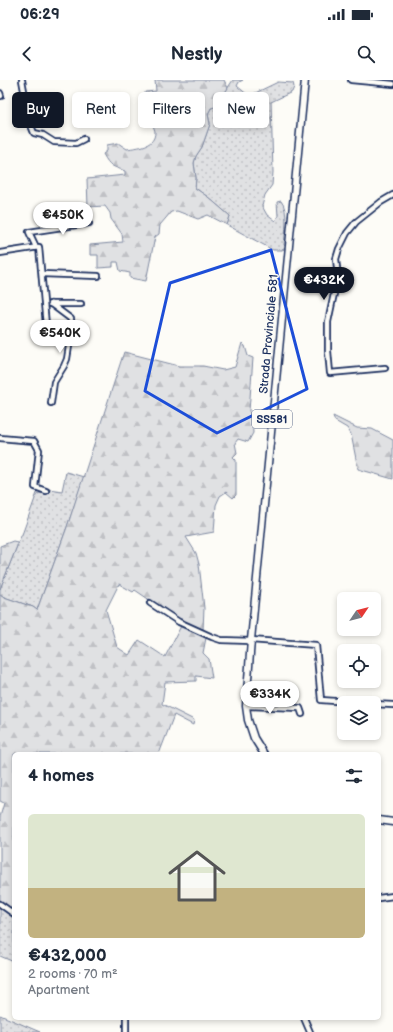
<!DOCTYPE html>
<meta charset="utf-8">
<style>
:root{--surface:#fff;--page:#f6f6f7;--text:#1f2937;--muted:#747a83;--accent:#111827}
body{margin:0;font-family:"Balsamiq Sans",sans-serif;background:var(--page);color:var(--text);height:100vh;display:flex;flex-direction:column;font-size:15px;white-space:nowrap}
*{box-sizing:border-box;margin:0}
p{font-size:13px;color:var(--muted)}
.icon{flex:none;width:22px;height:22px;fill:none;stroke:currentColor;stroke-width:2;stroke-linecap:round;stroke-linejoin:round}
.map{position:relative;flex:1;overflow:hidden}
.drawer{position:absolute;left:12px;top:672px;width:369px;height:268px;display:flex;flex-direction:column;background:var(--surface);border-radius:6px;box-shadow:0 2px 6px #0003}
.drawer>*{flex:none}
.banner{position:absolute;left:12px;top:12px;width:369px;height:36px;display:flex;gap:8px}
.needle{width:26px;rotate:55deg}
.fabs{position:absolute;left:337px;top:512px;display:grid;gap:8px}
.fabs a{display:grid;place-items:center;width:44px;height:44px;border-radius:6px;background:var(--surface);box-shadow:0 2px 6px #0003;font-size:20px}
.price{position:absolute;translate:-50% -34px;padding:0 9px;border-radius:14px;background:#fff;color:#222;font-size:13px;line-height:26px;filter:drop-shadow(0 1px 2px #0008)}
.price::after{content:'';position:absolute;left:50%;top:24px;width:12px;height:9px;margin-left:-6px;background:inherit;clip-path:polygon(0 0,100% 0,50% 100%)}
.price.on{background:var(--accent);color:#fff}
ul{padding:0;list-style:none}
li{display:grid;align-content:center;gap:8px;height:212px;padding:0 16px}
li span{display:grid;place-items:center;height:124px;border-radius:6px;color:#555}
li>.icon{margin-inline-start:auto}
span .icon{width:72px;height:72px;fill:#fffc;stroke-width:1}
li b{font-size:17px}
h2{display:flex;justify-content:space-between;align-items:center;height:48px;padding:0 16px;font-size:17px}
.chip{padding:0 14px;border-radius:6px;background:var(--surface);box-shadow:0 2px 6px #0003;font-size:14px;line-height:36px}
.chip.on{background:var(--accent);color:#fff}
.status{display:flex;justify-content:space-between;align-items:center;height:28px;padding:0 20px;background:var(--surface);direction:ltr}
.status svg{height:11px;fill:currentColor}
header{display:flex;justify-content:space-between;align-items:center;height:52px;padding:0 16px;background:var(--surface);font-size:18px;font-weight:800}
.map>svg:first-child{display:block}
.grass{fill:url(#grass-dots);stroke:#7e88a0}
.forest{fill:url(#forest-firs);stroke:#7e88a0}
.lines{fill:none;stroke-linecap:round;stroke-linejoin:round}
.minor-casing{stroke:#1b2f5e;stroke-width:8}
.major-casing{stroke:#1b2f5e;stroke-width:9}
.minor{stroke:#fdfcf7;stroke-width:4.5}
.major{stroke:#fdfcf7;stroke-width:6}
.marked{fill:none;stroke:#1d4ed8;stroke-width:3;stroke-linejoin:round}
.labels{text-anchor:middle;dominant-baseline:central;stroke-width:3;stroke-linejoin:round;paint-order:stroke}
.shield{fill:#fdfcf7;stroke:#5f6c8c;stroke-width:1}
.shield-label{font-size:11px;font-weight:bold;fill:#1b2f5e}
.street-label{font-size:12px;fill:#1b2f5e;stroke:#fdfcf7}
</style>
<div class="status"><b>06:29</b><svg viewBox="0 0 49 12"><path d="M0 12V9h3v3zM5 12V6h3v6zM10 12V3h3v9zM15 12V0h3v12zM26 1h20v11H26zM47 4h2v5h-2z"/></svg></div>
<header><svg class="icon" aria-label="back" viewBox="0 0 24 24"><path d="M15 5l-7 7 7 7"/></svg>Nestly<svg class="icon" aria-label="search" viewBox="0 0 24 24"><circle cx="10" cy="10" r="6"/><path d="M15 15l6 6"/></svg></header>
<div class="map">
<svg width="393" height="952" viewBox="0 0 393 952">
<defs>
<pattern id="grass-dots" width="8" height="8" patternUnits="userSpaceOnUse"><rect width="8" height="8" fill="#e0e1e3"/><path d="M2 2h.1M6 6h.1" fill="none" stroke="#c0c1c5" stroke-width="1.8" stroke-linecap="round"/></pattern>
<pattern id="forest-firs" width="22" height="20" patternUnits="userSpaceOnUse"><rect width="22" height="20" fill="#e0e1e3"/><path d="M5 1l3.5 6h-7zM16 11l3.5 6h-7z" fill="#c0c1c5"/></pattern>
</defs>
<rect width="100%" height="100%" fill="#fdfcf7"/>
<filter id="ink" filterUnits="userSpaceOnUse"><feTurbulence type="fractalNoise" baseFrequency=".025" numOctaves="2"/><feDisplacementMap in="SourceGraphic" scale="8" xChannelSelector="R" yChannelSelector="G"/><feConvolveMatrix kernelMatrix="1 2 1 2 8 2 1 2 1" color-interpolation-filters="sRGB"/></filter>
<g filter="url(#ink)">
<g class="grass">
<path d="M 233,0 L 243,0 L 239,2 L 237,6 L 249,16 L 278,2 L 293,3 L 294,7 L 292,12 L 271,22 L 273,92 L 272,105 L 265,115 L 262,126 L 267,135 L 275,141 L 278,136 L 277,122 L 281,121 C 289,130 285,154 284,165 L 288,167 L 282,170 L 273,170 L 227,145 L 230,136 L 208,117 L 195,108 L 196,98 L 194,83 L 196,76 L 202,67 L 210,44 L 208,34 L 211,28 L 215,27 Z"/>
<path d="M 66,392 L 84,397 L 67,447 L 37,530 L 33,527 L 4,517 L 0,514 L 0,509 L 17,466 C 18,461 21,457 23,452 C 28,439 32,426 37,413 L 48,414 L 49,409 L 62,411 Z"/>
<path d="M 0,826 L 14,836 L 14,882 L 0,876 Z"/>
<path d="M 0,935 L 40,952 L 0,952 Z"/>
</g>
<g class="forest">
<path d="M 155,0 L 224,0 L 228,8 L 215,27 L 211,28 L 208,34 L 210,44 L 202,67 L 196,76 L 194,83 L 196,98 L 195,108 L 208,117 L 230,136 L 227,145 L 208,135 L 198,139 L 177,131 L 171,132 L 160,145 L 159,154 L 155,157 L 146,201 L 130,198 L 130,193 L 120,191 L 118,182 L 113,182 L 113,187 L 98,188 L 98,175 L 90,175 L 90,165 L 123,162 L 122,154 L 111,139 L 110,133 L 105,126 L 88,127 L 87,99 L 125,95 L 125,91 C 112,86 110,87 103,74 L 107,71 L 107,65 L 118,63 L 127,69 C 138,67 155,67 155,52 C 155,50 153,46 152,43 L 147,41 L 145,12 L 156,11 Z"/>
<path d="M 242,263 L 245,266 L 248,276 L 253,278 L 249,331 L 252,337 L 253,353 L 248,362 L 238,359 L 235,363 L 237,373 L 233,377 L 236,380 L 236,415 L 233,418 L 226,412 L 220,416 L 216,425 L 214,452 L 186,457 L 196,473 L 199,484 L 204,528 L 203,550 L 202,551 L 176,538 L 135,510 L 133,512 L 119,504 L 106,530 L 117,567 L 129,575 L 139,560 L 165,577 L 181,546 L 206,558 L 203,573 L 209,579 L 212,598 L 196,596 L 196,601 L 165,602 L 162,624 L 194,640 L 193,645 L 174,635 L 159,674 L 14,674 L 14,833 L 0,823 L 0,737 L 4,723 L 0,721 L 0,514 L 4,517 L 33,527 L 37,530 L 67,447 L 124,272 L 179,286 L 203,286 L 223,290 L 235,287 Z"/>
<path d="M 333,336 L 357,348 L 372,349 L 393,360 L 393,399 L 358,389 L 351,354 L 347,348 L 335,341 Z"/>
<path d="M 13,461 L 17,462 L 17,466 L 0,509 L 0,466 Z"/>
</g>
<g class="lines">
<g class="minor-casing">
<g id="minor">
<path d="M 22,0 L 30,43 L 34,53 L 43,55 L 54,62 L 76,63 L 84,59"/>
<path d="M 351,0 L 393,4"/>
<path d="M 0,13 L 1,16"/>
<path d="M 36,167 L 29,152 L 89,143"/>
<path d="M 0,173 L 39,167 L 46,245"/>
<path d="M 42,194 L 98,196"/>
<path d="M 50,224 L 81,224"/>
<path d="M 51,224 L 71,239 L 70,260 L 67,279 L 64,286 L 54,302 L 51,323"/>
<path d="M 385,288 L 330,293 L 328,271 L 328,242 L 335,209 L 337,188 L 336,179 L 339,169 L 347,153 L 356,142 L 381,122 L 393,115"/>
<path d="M 0,358 L 34,361 L 39,370 L 35,407 L 46,411"/>
<path d="M 150,523 L 179,542 L 212,557 L 221,560 L 251,561"/>
<path d="M 251,560 L 316,565 L 321,620 L 364,623"/>
<path d="M 374,624 L 393,625"/>
<path d="M 246,626 L 300,628 L 302,634"/>
<path d="M 379,818 L 393,816"/>
<path d="M 0,824 L 14,834"/>
<path d="M 304,938 L 310,952"/>
<path d="M 126,952 L 126,938"/>
</g>
</g>
<g class="major-casing">
<g id="major">
<path d="M 264,674 L 254,658 L 248,640 L 246,626 L 251,560 L 305,0"/>
<path d="M 379,740 L 393,742"/>
</g>
</g>
<use href="#minor" class="minor"/>
<use href="#major" class="major"/>
</g>
</g>
<path class="marked" d="M 271,170 L 307,309 L 217,353 L 145,311 L 170,203 Z"/>
<g class="labels">
<rect class="shield" x="252" y="330" width="40" height="18" rx="3"/>
<g class="shield-label">
<text x="272" y="339">SS581</text>
</g>
<g class="street-label">
<text transform="translate(269 254) rotate(-85)">Strada Provinciale 581</text>
</g>
</g>
</svg>
<div class="fabs">
<a><svg class="needle" viewBox="-14 -14 28 28"><path d="M0-13l5 13h-10z" fill="#e53935"/><path d="M0 13l5-13h-10z" fill="#747a83"/></svg></a>
<a><svg class="icon" aria-label="locate" viewBox="0 0 24 24"><circle cx="12" cy="12" r="6"/><path d="M12 2v4M12 18v4M2 12h4M18 12h4"/></svg></a>
<a><svg class="icon" aria-label="layers" viewBox="0 0 24 24"><path d="M12 4l9 5-9 5-9-5zM3 14l9 5 9-5"/></svg></a>
</div>
<b class="price" style="left:63px;top:156px">€450K</b>
<b class="price on" style="left:324px;top:221px">€432K</b>
<b class="price" style="left:60px;top:274px">€540K</b>
<b class="price" style="left:270px;top:635px">€334K</b>
<div class="banner">
<a class="chip on">Buy</a>
<a class="chip">Rent</a>
<a class="chip">Filters</a>
<a class="chip">New</a>
</div>
<section class="drawer">
<h2>4 homes<svg class="icon" aria-label="filters" viewBox="0 0 24 24"><path d="M4 7h16M4 17h16"/><circle cx="9" cy="7" r="2"/><circle cx="15" cy="17" r="2"/></svg></h2>
<ul>
<li><span style="background:linear-gradient(#dfe7d0 60%,#c2b280 0)"><svg class="icon" aria-label="home" viewBox="0 0 24 24"><path d="M3 11l9-7 9 7M6 9v11h12V9"/></svg></span><div><b>€432,000</b><p>2 rooms · 70 m²</p><p>Apartment</p></div></li>
</ul>
</section>
</div>
